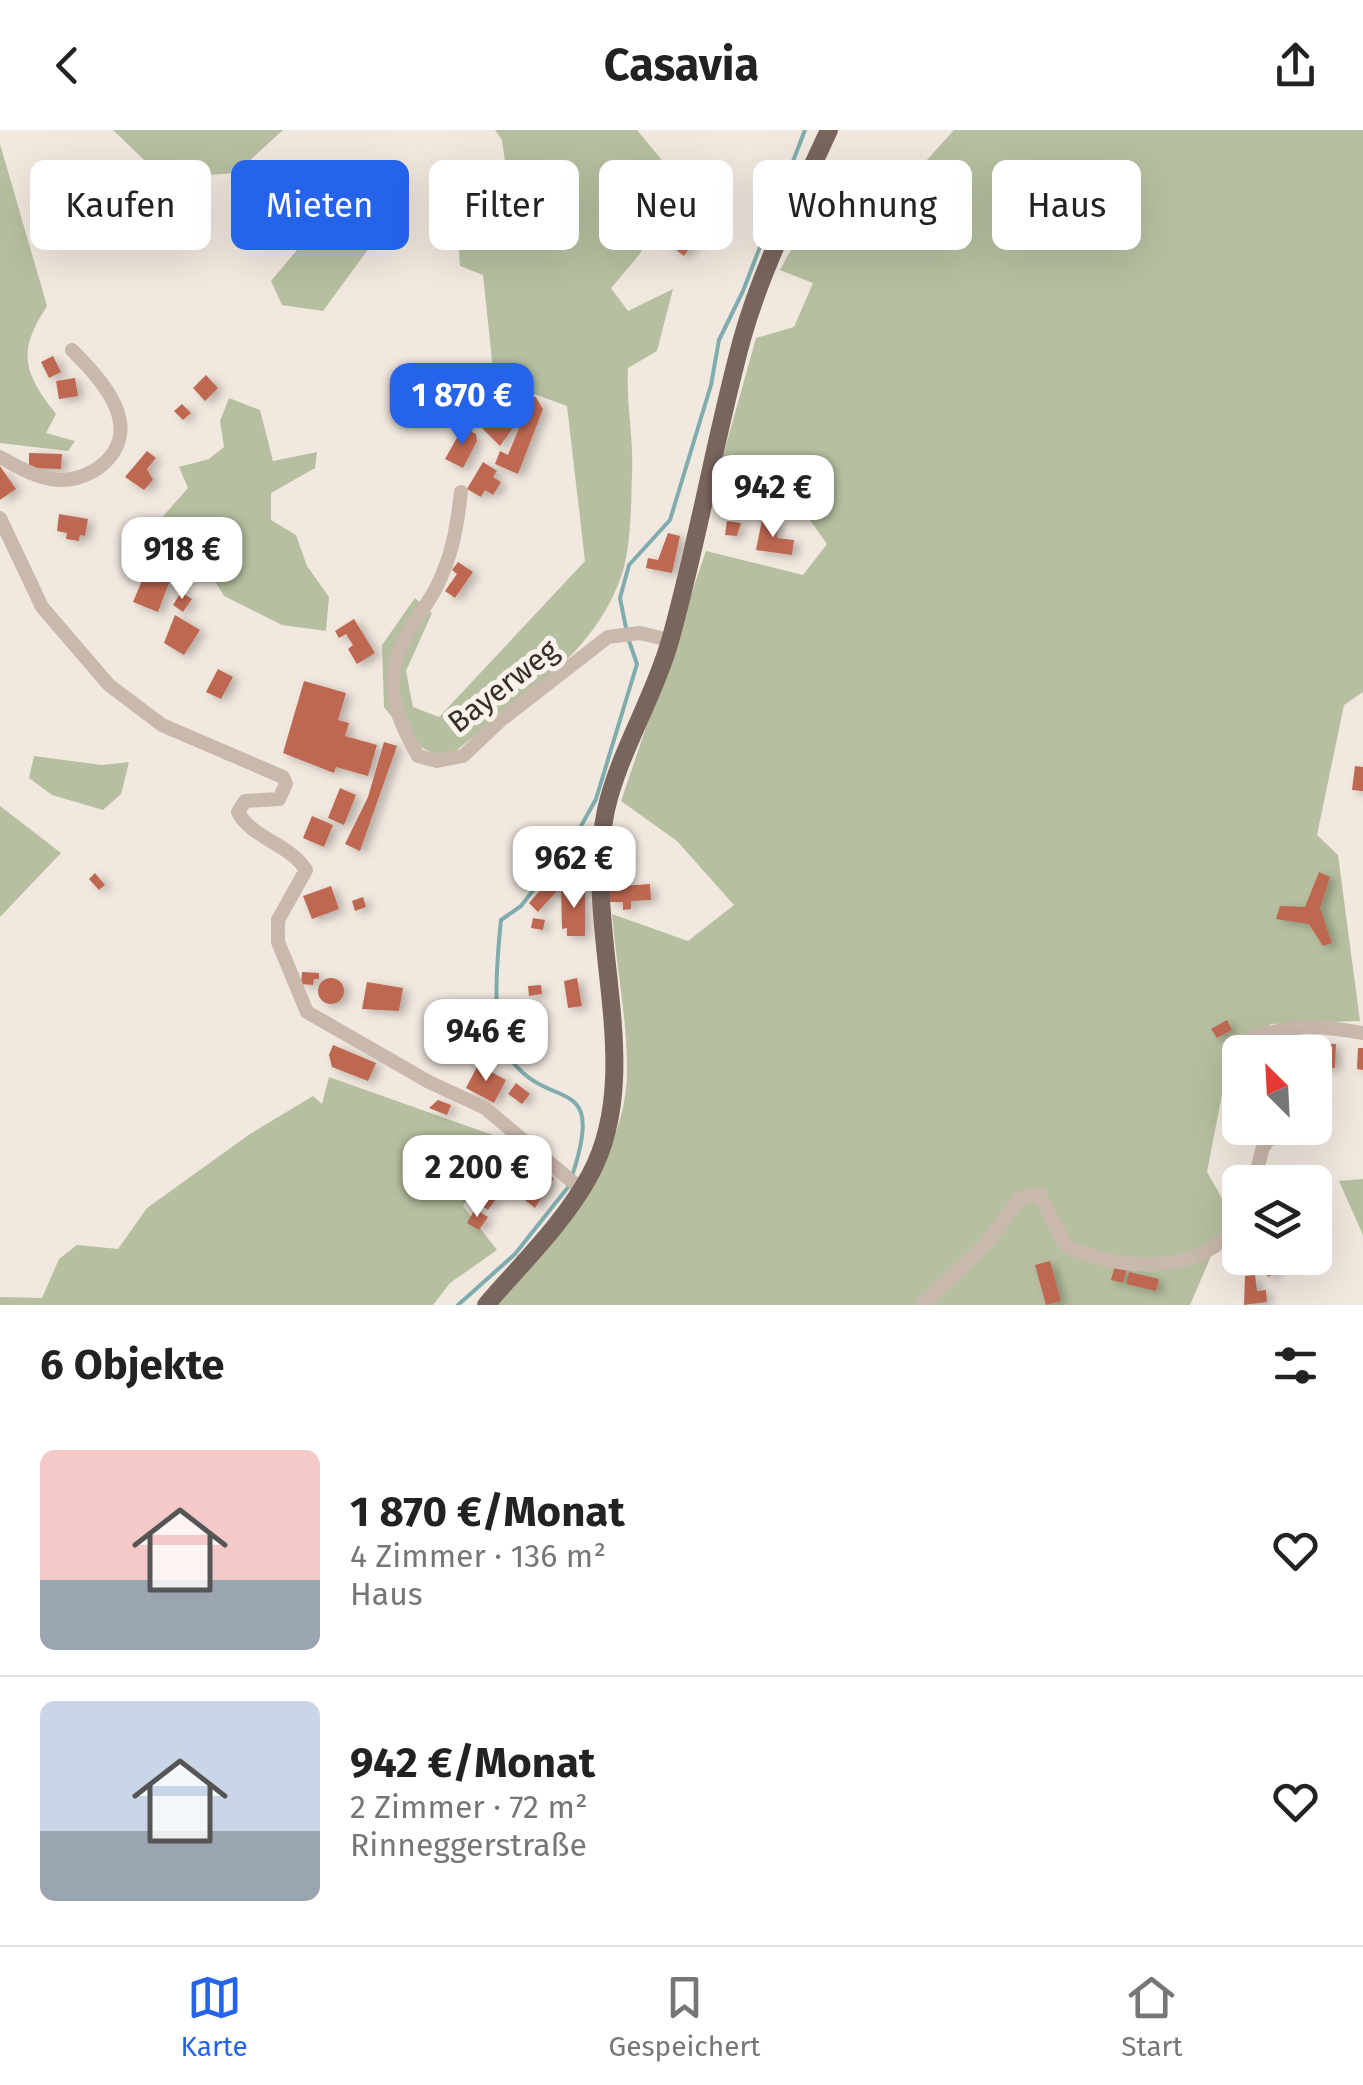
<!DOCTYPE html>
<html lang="de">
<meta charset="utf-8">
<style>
:root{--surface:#fff;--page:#f6f6f6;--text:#222;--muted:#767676;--line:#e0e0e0;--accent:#2563eb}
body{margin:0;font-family:"Fira Sans",sans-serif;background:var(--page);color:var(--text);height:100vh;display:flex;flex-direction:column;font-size:38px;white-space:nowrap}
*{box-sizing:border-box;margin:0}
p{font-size:32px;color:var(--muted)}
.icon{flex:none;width:55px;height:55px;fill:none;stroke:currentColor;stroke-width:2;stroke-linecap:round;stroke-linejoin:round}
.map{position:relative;height:1175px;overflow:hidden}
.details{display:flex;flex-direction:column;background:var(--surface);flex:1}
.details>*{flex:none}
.banner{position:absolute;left:30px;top:30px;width:1305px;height:90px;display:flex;gap:20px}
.needle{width:65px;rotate:336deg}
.fabs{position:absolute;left:1222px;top:905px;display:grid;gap:20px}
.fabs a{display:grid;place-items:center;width:110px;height:110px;border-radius:15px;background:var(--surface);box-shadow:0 10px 40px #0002;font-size:50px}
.price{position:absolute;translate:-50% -85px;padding:0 22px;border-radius:20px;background:#fff;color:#222;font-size:32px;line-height:65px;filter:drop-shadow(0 2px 5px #0008)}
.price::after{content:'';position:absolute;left:50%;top:60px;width:30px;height:22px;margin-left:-15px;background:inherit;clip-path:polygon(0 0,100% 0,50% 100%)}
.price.active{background:var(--accent);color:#fff}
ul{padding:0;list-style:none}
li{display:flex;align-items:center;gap:30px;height:250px;padding:0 40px}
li+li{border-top:2px solid var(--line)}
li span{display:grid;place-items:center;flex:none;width:280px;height:200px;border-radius:15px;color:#555}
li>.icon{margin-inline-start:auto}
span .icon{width:120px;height:120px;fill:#fffc;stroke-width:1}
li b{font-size:42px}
h2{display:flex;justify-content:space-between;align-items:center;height:120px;padding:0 40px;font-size:42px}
.chip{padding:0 35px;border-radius:15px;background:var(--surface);box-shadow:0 10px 40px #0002;font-size:35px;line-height:90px}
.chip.active{background:var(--accent);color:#fff}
header{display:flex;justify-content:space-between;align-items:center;height:130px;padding:0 40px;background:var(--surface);font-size:45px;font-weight:700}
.tab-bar{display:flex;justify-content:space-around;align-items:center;height:140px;border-top:2px solid var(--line);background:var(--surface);font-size:28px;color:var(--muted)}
.tab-bar a{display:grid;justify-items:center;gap:5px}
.tab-bar .active{color:var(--accent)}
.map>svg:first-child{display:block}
.green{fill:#b6c0a0}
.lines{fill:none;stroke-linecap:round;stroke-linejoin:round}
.stream{stroke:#80acad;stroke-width:4}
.building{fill:#be6851;filter:url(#shadow)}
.minor{stroke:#c9b8ac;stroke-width:14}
.major{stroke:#78655c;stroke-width:18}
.labels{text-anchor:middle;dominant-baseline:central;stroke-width:10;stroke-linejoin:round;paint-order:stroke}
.street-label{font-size:30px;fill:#372e2a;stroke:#f9f2ec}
</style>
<header><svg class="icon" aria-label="back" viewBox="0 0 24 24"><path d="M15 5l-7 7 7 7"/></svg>Casavia<svg class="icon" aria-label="share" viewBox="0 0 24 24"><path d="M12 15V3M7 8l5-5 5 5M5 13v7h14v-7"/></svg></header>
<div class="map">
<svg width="1363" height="1175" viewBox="0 0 1363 1175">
<defs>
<filter id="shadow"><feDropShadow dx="5.5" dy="3" stdDeviation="5" flood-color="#0004"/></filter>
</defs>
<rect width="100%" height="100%" fill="#f1e8df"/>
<g class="green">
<path d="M 113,0 L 283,0 L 236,43 L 163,48 Z"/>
<path d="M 495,0 L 637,0 L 683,56 L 639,125 L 611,158 L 628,181 L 673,159 L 657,221 L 628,238 C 626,274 634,310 632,345 C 631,375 631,416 622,444 C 592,533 510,571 446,630 L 413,613 L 384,577 L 382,515 L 415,468 L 432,483 L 406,541 L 413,577 L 439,587 L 585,431 L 567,276 L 494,249 L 483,145 L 460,136 L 457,89 L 465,55 L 508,53 L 502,10 Z"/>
<path d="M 954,0 L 1363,0 L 1363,562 L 1344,575 L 1317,705 L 1338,725 L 1360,891 L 1271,894 L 1228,933 L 1207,1042 L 1230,1082 L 1190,1175 L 494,1175 C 551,1107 628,1034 627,938 C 627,887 616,835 612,784 L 688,811 L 734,775 L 677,711 L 621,671 L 706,421 L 803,445 L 827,414 L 781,350 L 723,326 L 756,208 L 794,197 L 813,153 L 780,140 L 794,114 L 878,84 Z"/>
<path d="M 0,14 L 47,176 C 17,222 23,242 56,284 L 46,303 L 75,311 L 68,321 L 0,313 Z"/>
<path d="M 334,48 L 352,48 L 372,114 L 323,181 L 282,175 L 271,151 L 303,113 L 298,71 Z"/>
<path d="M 229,268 L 260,280 L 273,331 L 317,322 L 315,338 L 271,363 L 271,390 L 296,405 L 307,436 L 329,467 L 326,501 L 282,495 L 224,466 L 208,439 L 174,421 L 147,432 L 135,418 L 188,358 L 179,337 L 209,329 L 224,317 L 220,291 Z"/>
<path d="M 34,626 L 102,635 L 129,632 L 121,664 L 103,680 L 52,665 L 29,648 Z"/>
<path d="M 0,676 L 61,723 L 0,787 Z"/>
<path d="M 329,947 L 504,1009 L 463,1076 L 497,1120 L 450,1153 L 433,1175 L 0,1175 L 0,1167 L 42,1168 L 59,1129 L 77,1115 L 118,1119 L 147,1078 L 250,1004 L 313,966 L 322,974 Z"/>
<path d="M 1363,1049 L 1363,1105 L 1339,1051 Z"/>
</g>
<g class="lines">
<g class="stream">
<path d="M 626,498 L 620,468 L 629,435 L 670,390 L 711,255 L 719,210 L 743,161 L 805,0"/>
<path d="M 572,1046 C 609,935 543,988 505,920 C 491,895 498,819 501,790 L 521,776 L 576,705 L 596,669 L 637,534 L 628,508"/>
<path d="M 458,1175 L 515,1124 L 569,1056"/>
</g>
</g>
<g class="building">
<path d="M 681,86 L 702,101 L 684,126 L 663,110 Z"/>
<path d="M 53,226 L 61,242 L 49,248 L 41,232 Z"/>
<path d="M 206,245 L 218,258 L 205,271 L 193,258 Z"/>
<path d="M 75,248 L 78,266 L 59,269 L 56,251 Z"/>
<path d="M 488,257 L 524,287 L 535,266 L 543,279 L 518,344 L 495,334 L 500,321 L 508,325 L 519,298 L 515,295 L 500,316 L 480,296 L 491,281 L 478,271 Z"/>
<path d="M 182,274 L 191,283 L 183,290 L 174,281 Z"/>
<path d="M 463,297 L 476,304 L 477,311 L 463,338 L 445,329 Z"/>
<path d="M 147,321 L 156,328 L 147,339 L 153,350 L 144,360 L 125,347 Z"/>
<path d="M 29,323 L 62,324 L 61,339 L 29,338 Z"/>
<path d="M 483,332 L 497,341 L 493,347 L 501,352 L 493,365 L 485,360 L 481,367 L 467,359 Z"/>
<path d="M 0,336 L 16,359 L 0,370 Z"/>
<path d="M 737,346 L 762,353 L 754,379 L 727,372 Z"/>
<path d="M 59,384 L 88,389 L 85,406 L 80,405 L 79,411 L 66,409 L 67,403 L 57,401 Z"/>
<path d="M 762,390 L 777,392 L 777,408 L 794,410 L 792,425 L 756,420 Z"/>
<path d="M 727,391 L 741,393 L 737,406 L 725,405 Z"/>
<path d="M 668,403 L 680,406 L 672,443 L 646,438 L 648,428 L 658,430 Z"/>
<path d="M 458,432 L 473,442 L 455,468 L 445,461 L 457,444 L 452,440 Z"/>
<path d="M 146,441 L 170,450 L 158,482 L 133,472 Z"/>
<path d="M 181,462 L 192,469 L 183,482 L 173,475 Z"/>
<path d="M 175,485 L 200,500 L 184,525 L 164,513 Z"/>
<path d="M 354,489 L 375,523 L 357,534 L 348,519 L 353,515 L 346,504 L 339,508 L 335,501 Z"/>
<path d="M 218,539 L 233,547 L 221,569 L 206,562 Z"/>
<path d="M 304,551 L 346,563 L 338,590 L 349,593 L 345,606 L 377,615 L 368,646 L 336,637 L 334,643 L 283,623 Z"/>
<path d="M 384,612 L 397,616 L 360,721 L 345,714 L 368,667 Z"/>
<path d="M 1355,636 L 1363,637 L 1363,661 L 1352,660 Z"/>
<path d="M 340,658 L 356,665 L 344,695 L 328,688 Z"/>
<path d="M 312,686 L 333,695 L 324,717 L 303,708 Z"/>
<path d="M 574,724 L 586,730 L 580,741 L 569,736 Z"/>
<path d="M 556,742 L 566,751 L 538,782 L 529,773 Z"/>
<path d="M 1319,742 L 1330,747 L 1320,778 L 1332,813 L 1323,816 L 1309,794 L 1276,789 L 1280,776 L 1305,777 Z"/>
<path d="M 95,743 L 105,755 L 99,760 L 89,749 Z"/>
<path d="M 650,754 L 651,770 L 631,771 L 631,779 L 623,780 L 623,772 L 609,772 L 608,757 Z"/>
<path d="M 331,756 L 339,779 L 312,789 L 303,766 Z"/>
<path d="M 585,758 L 585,806 L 567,806 L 567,798 L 562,799 L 561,759 Z"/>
<path d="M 363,767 L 366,777 L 355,781 L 352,771 Z"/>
<path d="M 533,788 L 545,790 L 543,800 L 531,798 Z"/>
<path d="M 302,842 L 319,843 L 319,849 L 314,849 L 313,855 L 301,854 Z"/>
<path d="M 577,848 L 582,876 L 568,878 L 564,851 Z"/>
<circle cx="331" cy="861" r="13"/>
<path d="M 367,852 L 403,858 L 399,881 L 362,879 Z"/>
<path d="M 541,855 L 542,864 L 529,866 L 528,856 Z"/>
<path d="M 1227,890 L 1232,900 L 1217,908 L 1211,899 Z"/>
<path d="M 1299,912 L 1336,914 L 1335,938 L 1315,937 L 1315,922 L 1298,922 Z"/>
<path d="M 333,915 L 376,933 L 368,951 L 332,937 L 329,925 Z"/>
<path d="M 1358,918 L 1363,918 L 1363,940 L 1357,939 Z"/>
<path d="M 478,935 L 506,950 L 494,973 L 466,958 Z"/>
<path d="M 516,953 L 530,964 L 522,974 L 508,964 Z"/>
<path d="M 438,970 L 451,975 L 447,985 L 429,978 Z"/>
<path d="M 519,1034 L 554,1048 L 535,1078 L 521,1067 L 532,1057 L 524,1052 L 520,1059 L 509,1052 Z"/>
<path d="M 487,1063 L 496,1069 L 488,1080 L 479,1074 Z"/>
<path d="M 475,1079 L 488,1087 L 479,1100 L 467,1093 Z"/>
<path d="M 1259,1128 L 1269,1128 L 1276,1143 L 1268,1147 Z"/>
<path d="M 1050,1131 L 1061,1171 L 1046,1175 L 1035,1135 Z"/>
<path d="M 1115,1136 L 1127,1139 L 1123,1153 L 1111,1150 Z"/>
<path d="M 1129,1142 L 1159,1149 L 1156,1161 L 1126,1154 Z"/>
<path d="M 1255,1145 L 1257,1161 L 1266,1160 L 1267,1172 L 1244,1175 L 1245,1146 Z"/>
</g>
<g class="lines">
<g class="minor">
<path d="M 0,327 C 18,337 38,349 59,350 C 90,351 125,326 120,292 C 116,265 90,238 72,220"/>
<path d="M 461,362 C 457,397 452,427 436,458 C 429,472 419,484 411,497 C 381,547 392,580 418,626 L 437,631 L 463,626 L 501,590 L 608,507 L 640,503 L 661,508"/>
<path d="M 0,388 L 42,477 L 109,555 L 162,595 L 283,647 L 286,654 L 279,669 L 245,671 L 238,682 C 251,708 290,714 306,740 L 278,790 L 278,812 L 307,882 L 429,952 L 485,978 L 581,1059"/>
<path d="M 1252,907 C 1301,894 1314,895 1363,903"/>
<path d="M 1256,922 L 1257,922"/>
<path d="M 1254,1052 L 1263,1017 L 1279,998"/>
<path d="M 922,1175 L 985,1115 L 1019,1069 L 1039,1064 L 1066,1116 C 1123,1141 1198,1147 1240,1093"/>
</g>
<path class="major" d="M 486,1175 C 521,1134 564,1093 590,1045 C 648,938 581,798 606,680 C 619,622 654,568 670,511 C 698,411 715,309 742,209 C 762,137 798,68 829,0"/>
</g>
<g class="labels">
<g class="street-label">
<text transform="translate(503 556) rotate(-38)">Bayerweg</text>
</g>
</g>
</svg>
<div class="fabs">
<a><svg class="needle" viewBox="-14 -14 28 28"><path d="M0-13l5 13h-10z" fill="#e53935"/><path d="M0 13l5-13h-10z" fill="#767676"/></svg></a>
<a><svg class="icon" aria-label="layers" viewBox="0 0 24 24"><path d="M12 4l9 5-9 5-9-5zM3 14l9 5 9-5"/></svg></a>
</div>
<b class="price active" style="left:462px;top:318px">1 870 €</b>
<b class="price" style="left:773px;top:410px">942 €</b>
<b class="price" style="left:182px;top:472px">918 €</b>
<b class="price" style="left:574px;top:781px">962 €</b>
<b class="price" style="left:486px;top:954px">946 €</b>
<b class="price" style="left:477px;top:1090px">2 200 €</b>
<div class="banner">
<a class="chip">Kaufen</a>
<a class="chip active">Mieten</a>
<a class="chip">Filter</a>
<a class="chip">Neu</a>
<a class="chip">Wohnung</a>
<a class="chip">Haus</a>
</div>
</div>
<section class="details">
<h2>6 Objekte<svg class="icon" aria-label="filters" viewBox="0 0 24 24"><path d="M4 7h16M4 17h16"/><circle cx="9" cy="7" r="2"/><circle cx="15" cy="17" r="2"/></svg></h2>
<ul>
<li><span style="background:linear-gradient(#f6c9c9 65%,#9aa5b1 0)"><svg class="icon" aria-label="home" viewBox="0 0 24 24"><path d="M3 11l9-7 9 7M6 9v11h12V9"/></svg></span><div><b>1 870 €/Monat</b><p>4 Zimmer · 136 m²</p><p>Haus</p></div><svg class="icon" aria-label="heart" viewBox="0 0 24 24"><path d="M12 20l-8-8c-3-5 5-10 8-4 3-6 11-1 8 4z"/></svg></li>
<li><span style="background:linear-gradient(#c9d6e8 65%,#9aa5b1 0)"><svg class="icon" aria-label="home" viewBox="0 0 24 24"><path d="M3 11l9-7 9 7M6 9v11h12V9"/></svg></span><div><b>942 €/Monat</b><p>2 Zimmer · 72 m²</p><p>Rinneggerstraße</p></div><svg class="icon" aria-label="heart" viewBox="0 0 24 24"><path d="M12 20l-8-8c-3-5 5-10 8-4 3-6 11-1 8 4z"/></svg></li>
</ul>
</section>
<nav class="tab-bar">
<a class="active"><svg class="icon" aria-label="map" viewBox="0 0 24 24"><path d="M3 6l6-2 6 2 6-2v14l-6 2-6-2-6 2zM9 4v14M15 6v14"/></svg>Karte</a>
<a><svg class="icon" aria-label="saved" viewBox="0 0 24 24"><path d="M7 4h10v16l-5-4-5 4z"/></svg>Gespeichert</a>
<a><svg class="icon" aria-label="home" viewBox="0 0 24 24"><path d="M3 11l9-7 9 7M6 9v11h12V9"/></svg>Start</a>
</nav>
